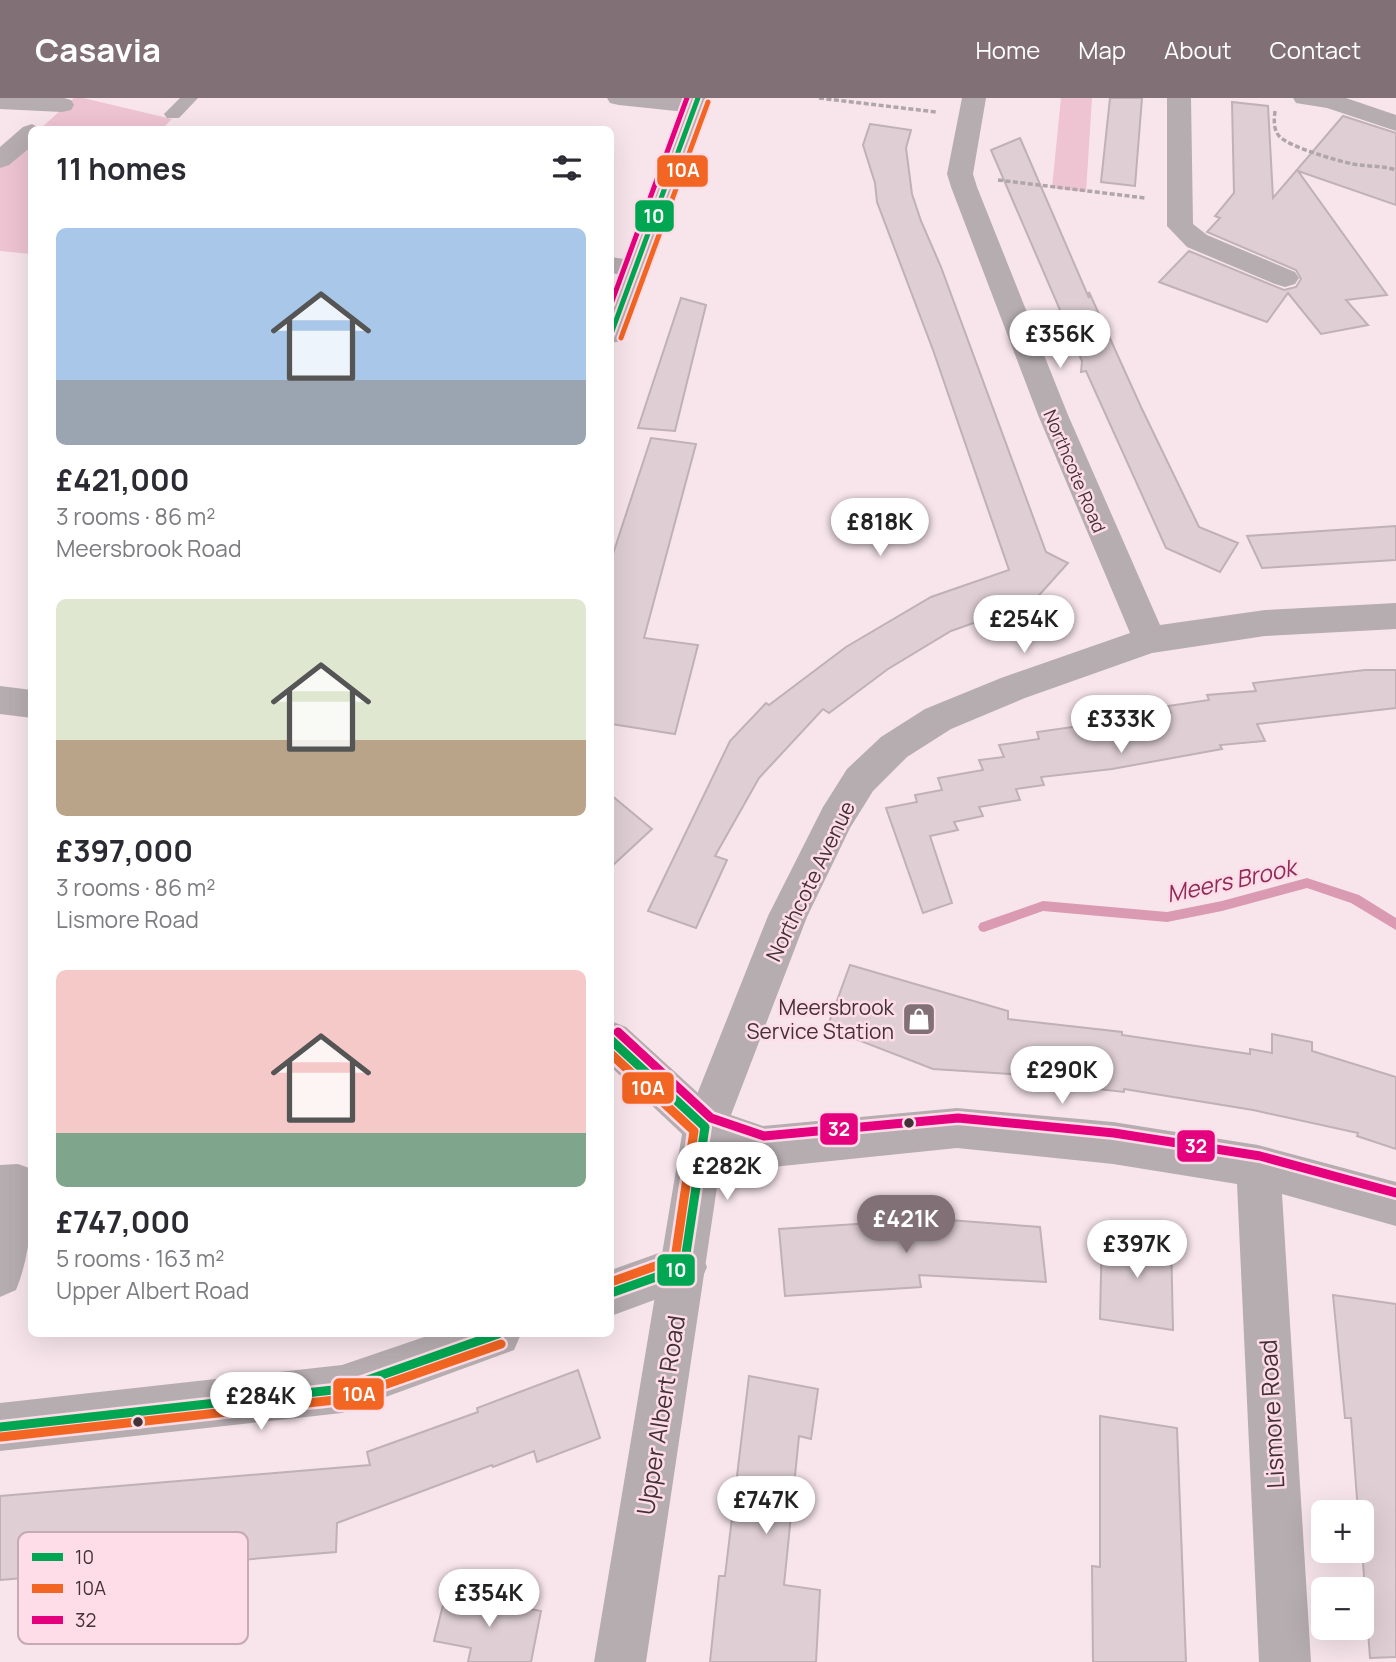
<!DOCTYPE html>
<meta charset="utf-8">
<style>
:root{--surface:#fff;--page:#f7f7f7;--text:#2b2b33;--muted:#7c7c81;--accent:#817176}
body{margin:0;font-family:Manrope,sans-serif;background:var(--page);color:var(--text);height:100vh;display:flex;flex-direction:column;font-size:26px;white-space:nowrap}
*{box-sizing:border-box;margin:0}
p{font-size:23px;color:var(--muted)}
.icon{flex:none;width:38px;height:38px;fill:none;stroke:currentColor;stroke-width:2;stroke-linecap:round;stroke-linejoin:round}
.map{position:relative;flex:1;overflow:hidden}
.panel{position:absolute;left:28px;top:28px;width:586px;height:1211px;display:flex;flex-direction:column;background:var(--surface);border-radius:10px;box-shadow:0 7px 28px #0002}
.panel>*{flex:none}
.controls{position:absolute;left:1311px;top:1402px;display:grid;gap:14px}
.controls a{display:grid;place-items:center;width:63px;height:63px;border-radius:10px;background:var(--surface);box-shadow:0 7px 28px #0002;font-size:35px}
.price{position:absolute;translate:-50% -60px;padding:0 16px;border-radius:24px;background:#fff;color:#222;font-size:23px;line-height:46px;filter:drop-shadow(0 2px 4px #0008)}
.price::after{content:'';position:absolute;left:50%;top:42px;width:21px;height:16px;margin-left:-10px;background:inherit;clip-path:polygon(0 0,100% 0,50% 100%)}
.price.on{background:var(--accent);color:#fff}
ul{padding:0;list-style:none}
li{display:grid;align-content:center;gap:14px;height:371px;padding:0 28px}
li span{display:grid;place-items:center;height:217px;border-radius:10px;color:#555}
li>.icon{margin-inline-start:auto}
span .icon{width:126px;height:126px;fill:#fffc;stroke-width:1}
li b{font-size:30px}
h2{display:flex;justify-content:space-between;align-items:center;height:84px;padding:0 28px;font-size:30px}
header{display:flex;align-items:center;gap:42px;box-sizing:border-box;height:98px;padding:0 35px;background:var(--accent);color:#fff}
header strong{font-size:33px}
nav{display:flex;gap:38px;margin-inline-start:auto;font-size:24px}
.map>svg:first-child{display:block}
.green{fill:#eec3d2}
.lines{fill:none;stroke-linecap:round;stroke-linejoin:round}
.stream{fill:#da9ab2;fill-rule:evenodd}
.building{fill:#dfcfd4;stroke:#c0b1b6;stroke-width:2}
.path{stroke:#b0a6aa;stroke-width:3.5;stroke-dasharray:5 2.5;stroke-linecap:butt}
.service{fill:#b6adb0;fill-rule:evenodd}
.minor{fill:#b6adb0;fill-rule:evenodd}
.tertiary{fill:#b6adb0;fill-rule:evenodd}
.bus-1-far1-casing{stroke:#ffdde8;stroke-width:9}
.bus-1-casing{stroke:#ffdde8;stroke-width:14}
.bus-2-far1-casing{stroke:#ffdde8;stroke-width:9}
.bus-2-casing{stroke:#ffdde8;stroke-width:14}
.bus-3-far1-casing{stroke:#ffdde8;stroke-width:9}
.bus-3-casing{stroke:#ffdde8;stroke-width:14}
.bus-1-far1{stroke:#00a651;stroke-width:5}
.bus-1{stroke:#00a651;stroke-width:9}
.bus-2-far1{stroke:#f26522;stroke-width:5}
.bus-2{stroke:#f26522;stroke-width:9}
.bus-3-far1{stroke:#e5007d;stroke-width:5}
.bus-3{stroke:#e5007d;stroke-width:9}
.bus-dot{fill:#423237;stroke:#ffdde8;stroke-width:2.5}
.labels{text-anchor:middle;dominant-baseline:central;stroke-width:5;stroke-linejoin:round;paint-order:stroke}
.far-street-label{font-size:18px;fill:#423237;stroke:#ffdde8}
.street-label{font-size:21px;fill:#423237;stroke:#ffdde8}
.poi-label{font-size:21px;fill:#423237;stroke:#ffdde8;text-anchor:end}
.water-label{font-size:23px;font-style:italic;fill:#8e2b58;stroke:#ffdde8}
.near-street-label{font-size:24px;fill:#423237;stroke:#ffdde8}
.key{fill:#ffdde8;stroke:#c6aab3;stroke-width:2}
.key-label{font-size:19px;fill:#423237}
.line-badge{stroke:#ffdde8;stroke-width:2.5}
.badge-label{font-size:19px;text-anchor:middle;font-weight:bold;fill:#fff}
</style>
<header>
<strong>Casavia</strong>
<nav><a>Home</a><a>Map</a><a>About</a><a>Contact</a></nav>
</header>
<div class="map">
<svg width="1396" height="1564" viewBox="0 0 1396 1564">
<rect width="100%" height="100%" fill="#f7e5eb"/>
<g class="green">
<path d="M 74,0 L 83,0 L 172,21 L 162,31 L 39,32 Z"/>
<path d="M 1061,0 L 1092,0 L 1086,94 L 1052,90 Z"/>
<path d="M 31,38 L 31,156 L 0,153 L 0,67 Z"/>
</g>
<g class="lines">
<path class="stream" d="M 1307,780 L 1359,797 L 1396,820 L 1396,832 L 1351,805 L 1307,790 L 1222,813 L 1167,824 L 1043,813 L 984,834 L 980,833 L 978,829 L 980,825 L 1043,803 L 1167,814 L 1222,803 Z"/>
</g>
<g class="building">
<path d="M 1110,0 L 1142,0 L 1135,88 L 1101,84 Z"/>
<path d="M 1232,4 L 1268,8 L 1273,100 L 1343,18 L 1396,35 L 1396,107 L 1298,73 L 1387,197 L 1346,202 L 1368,227 L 1321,236 L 1288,195 L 1267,224 L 1159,184 L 1189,153 L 1284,192 L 1296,189 L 1301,181 L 1296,172 L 1207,134 L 1220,120 L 1215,118 L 1234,95 Z"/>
<path d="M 870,26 L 911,32 L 906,50 L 912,96 L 921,123 L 941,169 L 1046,454 L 1068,465 L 1033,504 L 951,533 L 888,571 L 829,615 L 823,611 L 759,680 L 715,758 L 727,762 L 696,830 L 648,813 L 730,643 L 766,605 L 769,607 L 846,549 L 931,499 L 1009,472 L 933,252 L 877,104 L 875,85 L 863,47 Z"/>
<path d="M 1020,40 L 1089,200 L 1089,194 L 1141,309 L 1199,429 L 1238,445 L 1220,474 L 1166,450 L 1086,273 L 1081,274 L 1082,263 L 991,52 Z"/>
<path d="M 681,200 L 706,207 L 675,333 L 638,330 Z"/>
<path d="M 651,340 L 696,346 L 644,540 L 698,547 L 675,636 L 611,626 L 611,462 Z"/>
<path d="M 1396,428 L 1396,462 L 1262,470 L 1247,438 Z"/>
<path d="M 1365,572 L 1396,572 L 1396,610 L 1257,626 L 1265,643 L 1220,647 L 1222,651 L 1112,671 L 1041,679 L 1044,687 L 1016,691 L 1020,702 L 979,709 L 983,718 L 954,724 L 958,732 L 930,738 L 952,805 L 923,815 L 886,710 L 917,704 L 915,697 L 942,692 L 938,680 L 983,672 L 979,662 L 1004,659 L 999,647 L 1039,641 L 1037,634 L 1171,615 L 1168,608 L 1209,602 L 1207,597 L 1256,593 L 1253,585 Z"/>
<path d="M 611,697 L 652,731 L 611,769 Z"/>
<path d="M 850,867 L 1008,913 L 1008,921 L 1122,934 L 1122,937 L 1250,956 L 1250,951 L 1272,955 L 1272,936 L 1312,944 L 1312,953 L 1396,979 L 1396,1051 L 1357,1038 L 1358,1035 L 1253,1012 L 1124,991 L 1124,994 L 1026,983 L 1026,977 L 933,971 L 827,930 Z"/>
<path d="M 936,1121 L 1040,1129 L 1046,1184 L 919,1177 L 921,1189 L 785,1198 L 779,1131 Z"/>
<path d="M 1102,1132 L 1171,1142 L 1173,1232 L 1100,1221 Z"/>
<path d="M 1333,1197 L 1396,1206 L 1396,1559 L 1370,1560 L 1362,1451 L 1362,1414 L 1358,1414 L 1351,1320 L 1345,1320 Z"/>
<path d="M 578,1272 L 600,1340 L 537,1364 L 534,1353 L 493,1369 L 492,1367 L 337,1425 L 336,1454 L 0,1482 L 0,1398 L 370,1367 L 367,1354 L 478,1314 L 477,1310 Z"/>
<path d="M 749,1278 L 818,1291 L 811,1341 L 799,1338 L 784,1487 L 820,1492 L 816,1564 L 710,1564 L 719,1478 L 725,1478 Z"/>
<path d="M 1100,1318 L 1177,1330 L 1186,1564 L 1093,1564 L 1092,1468 L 1100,1469 Z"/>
<path d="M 446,1495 L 541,1513 L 531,1564 L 468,1564 L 471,1550 L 434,1543 Z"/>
</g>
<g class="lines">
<g class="path">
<path d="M 819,0 L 936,14"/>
<path d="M 1275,13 C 1274,22 1273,32 1280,39 C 1290,49 1338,63 1353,66 C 1368,69 1379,67 1396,72"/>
<path d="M 998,82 L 1145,100"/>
</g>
<path class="service" d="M 180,0 L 198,0 L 179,20 L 167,20 L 164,16 Z"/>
<g class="minor">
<path d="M 0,0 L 64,0 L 71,2 L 74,7 L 71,12 L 62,14 L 0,11 Z"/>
<path d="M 607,0 L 690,0 L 704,3 L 707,8 L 704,13 L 695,15 L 619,7 L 610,5 Z"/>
<path d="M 962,0 L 986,0 L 973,76 L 977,89 L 1068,317 L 1160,527 L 1265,512 L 1396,505 L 1396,531 L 1265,538 L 1152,555 L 1025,600 L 951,631 L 907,659 L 873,693 L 850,730 L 807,819 L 731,1017 L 763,1028 L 957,1010 L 1113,1024 L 1258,1047 L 1396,1084 L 1396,1128 L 1282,1096 L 1311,1564 L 1259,1564 L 1237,1086 L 1113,1066 L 957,1050 L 763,1070 L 690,1043 L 684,1029 L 768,818 L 823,709 L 847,671 L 881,639 L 925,611 L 1001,580 L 1130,535 L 1038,317 L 951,89 L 947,76 Z"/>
<path d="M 1167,0 L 1191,0 L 1193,126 L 1207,137 L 1295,174 L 1299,180 L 1295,186 L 1285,189 L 1275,186 L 1187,149 L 1167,128 Z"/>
<path d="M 1293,0 L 1346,0 L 1396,17 L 1396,33 L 1327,10 L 1296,5 Z"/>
<path d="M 32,26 L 43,32 L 32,32 L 32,48 L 9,67 L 0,70 L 0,49 L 23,29 Z"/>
<path d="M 611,159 L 644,164 L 648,170 L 644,176 L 634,179 L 611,175 Z"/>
<path d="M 0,588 L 32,592 L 32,620 L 0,616 Z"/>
<path d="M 18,1066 L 32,1071 C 32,1113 32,1153 16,1192 L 0,1199 L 0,1067 Z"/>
<path d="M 684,1146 L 700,1153 L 707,1169 L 700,1185 L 611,1218 L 611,1172 Z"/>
<path d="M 433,1236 L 521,1236 L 514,1252 L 342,1315 L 0,1353 L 0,1305 L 342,1267 Z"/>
</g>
<g class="tertiary">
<path d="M 686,0 L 710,0 L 625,236 L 621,243 L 611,245 L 611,198 Z"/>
<path d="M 611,923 L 626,929 L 720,1015 L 726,1029 L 646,1564 L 594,1564 L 682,1036 L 611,969 Z"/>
</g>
<g class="bus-1-far1-casing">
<path id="bus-1-far1" d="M 611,236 L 698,0"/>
</g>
<g class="bus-1-casing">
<g id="bus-1">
<path d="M 611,942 L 705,1029 L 684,1169 L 611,1195"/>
<path d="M 0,1329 L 342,1291 L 498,1236"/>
</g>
</g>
<g class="bus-2-far1-casing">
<path id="bus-2-far1" d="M 621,240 L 708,4"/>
</g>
<g class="bus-2-casing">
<g id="bus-2">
<path d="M 611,956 L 694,1033 L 675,1161 L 611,1184"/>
<path d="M 1,1339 L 344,1301 L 501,1246"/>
</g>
</g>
<g class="bus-3-far1-casing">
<path id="bus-3-far1" d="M 611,206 L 687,0"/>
</g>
<g class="bus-3-casing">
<path id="bus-3" d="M 618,934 L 711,1020 L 764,1038 L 958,1020 L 1114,1035 L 1260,1058 L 1396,1095"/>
</g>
<use href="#bus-1-far1" class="bus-1-far1"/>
<use href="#bus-1" class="bus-1"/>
<use href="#bus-2-far1" class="bus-2-far1"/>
<use href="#bus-2" class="bus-2"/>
<use href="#bus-3-far1" class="bus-3-far1"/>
<use href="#bus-3" class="bus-3"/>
</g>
<defs>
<g id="shop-square" transform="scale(1.75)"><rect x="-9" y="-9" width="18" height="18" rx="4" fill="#817176" stroke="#ffdde8"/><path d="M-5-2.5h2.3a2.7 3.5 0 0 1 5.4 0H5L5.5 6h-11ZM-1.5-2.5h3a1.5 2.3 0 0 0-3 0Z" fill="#fff"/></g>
</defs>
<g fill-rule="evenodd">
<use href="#shop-square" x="919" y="921"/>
</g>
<g class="bus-dot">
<circle cx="909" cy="1025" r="6"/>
<circle cx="138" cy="1324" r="6"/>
</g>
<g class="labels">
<g class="far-street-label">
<text transform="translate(1075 373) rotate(67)">Northcote Road</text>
</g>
<g class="street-label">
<text transform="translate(810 783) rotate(-64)">Northcote Avenue</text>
</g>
<g class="poi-label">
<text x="894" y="909">Meersbrook<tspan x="894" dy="24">Service Station</tspan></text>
</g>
<g class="water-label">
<text transform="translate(1231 782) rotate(-12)">Meers Brook</text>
</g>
<g class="near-street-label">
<text transform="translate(1271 1316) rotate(-93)">Lismore Road</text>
<text transform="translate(660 1317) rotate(-81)">Upper Albert Road</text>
</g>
</g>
<rect x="18" y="1434" width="230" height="112" rx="10" class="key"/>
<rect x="32" y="1455" width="31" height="8" fill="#00a651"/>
<rect x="32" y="1486" width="31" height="9" fill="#f26522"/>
<rect x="32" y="1518" width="31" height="8" fill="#e5007d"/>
<g class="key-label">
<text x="75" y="1466">10</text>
<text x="75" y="1497">10A</text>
<text x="75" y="1529">32</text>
</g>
<g class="line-badge">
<rect x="656" y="56" width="53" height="34" rx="7" fill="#f26522"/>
<rect x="634" y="101" width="41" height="34" rx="7" fill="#00a651"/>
<rect x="621" y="973" width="54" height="34" rx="7" fill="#f26522"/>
<rect x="819" y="1014" width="40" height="34" rx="7" fill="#e5007d"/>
<rect x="1176" y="1031" width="40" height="34" rx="7" fill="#e5007d"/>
<rect x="656" y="1155" width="40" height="34" rx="7" fill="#00a651"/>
<rect x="332" y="1279" width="53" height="34" rx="7" fill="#f26522"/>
</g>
<g class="badge-label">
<text x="683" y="79">10A</text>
<text x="654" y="125">10</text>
<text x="648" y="997">10A</text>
<text x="839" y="1038">32</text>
<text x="1196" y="1055">32</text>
<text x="676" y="1179">10</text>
<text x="359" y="1303">10A</text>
</g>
</svg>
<div class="controls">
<a>+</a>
<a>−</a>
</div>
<b class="price" style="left:1060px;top:272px">£356K</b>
<b class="price" style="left:880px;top:460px">£818K</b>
<b class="price" style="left:1024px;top:557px">£254K</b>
<b class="price" style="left:1121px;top:657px">£333K</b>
<b class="price" style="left:1062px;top:1008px">£290K</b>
<b class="price" style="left:727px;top:1104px">£282K</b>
<b class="price on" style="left:906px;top:1157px">£421K</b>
<b class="price" style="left:1137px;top:1182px">£397K</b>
<b class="price" style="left:261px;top:1334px">£284K</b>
<b class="price" style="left:766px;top:1438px">£747K</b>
<b class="price" style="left:489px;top:1531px">£354K</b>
<section class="panel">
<h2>11 homes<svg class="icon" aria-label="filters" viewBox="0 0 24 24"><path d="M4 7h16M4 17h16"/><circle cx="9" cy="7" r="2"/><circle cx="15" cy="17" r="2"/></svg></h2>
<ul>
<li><span style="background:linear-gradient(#a9c7e8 70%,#9aa5b1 0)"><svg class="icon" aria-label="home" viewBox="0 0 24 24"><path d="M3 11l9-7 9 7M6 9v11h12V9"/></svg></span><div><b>£421,000</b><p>3 rooms · 86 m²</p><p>Meersbrook Road</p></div></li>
<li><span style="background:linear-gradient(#dfe7d0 65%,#b9a48a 0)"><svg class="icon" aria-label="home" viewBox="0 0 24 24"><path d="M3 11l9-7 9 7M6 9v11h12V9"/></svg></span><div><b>£397,000</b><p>3 rooms · 86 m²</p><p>Lismore Road</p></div></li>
<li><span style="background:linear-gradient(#f6c9c9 75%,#7fa58c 0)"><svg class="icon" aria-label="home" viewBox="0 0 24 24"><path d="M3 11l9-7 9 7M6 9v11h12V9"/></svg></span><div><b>£747,000</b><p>5 rooms · 163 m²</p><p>Upper Albert Road</p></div></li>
</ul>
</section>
</div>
